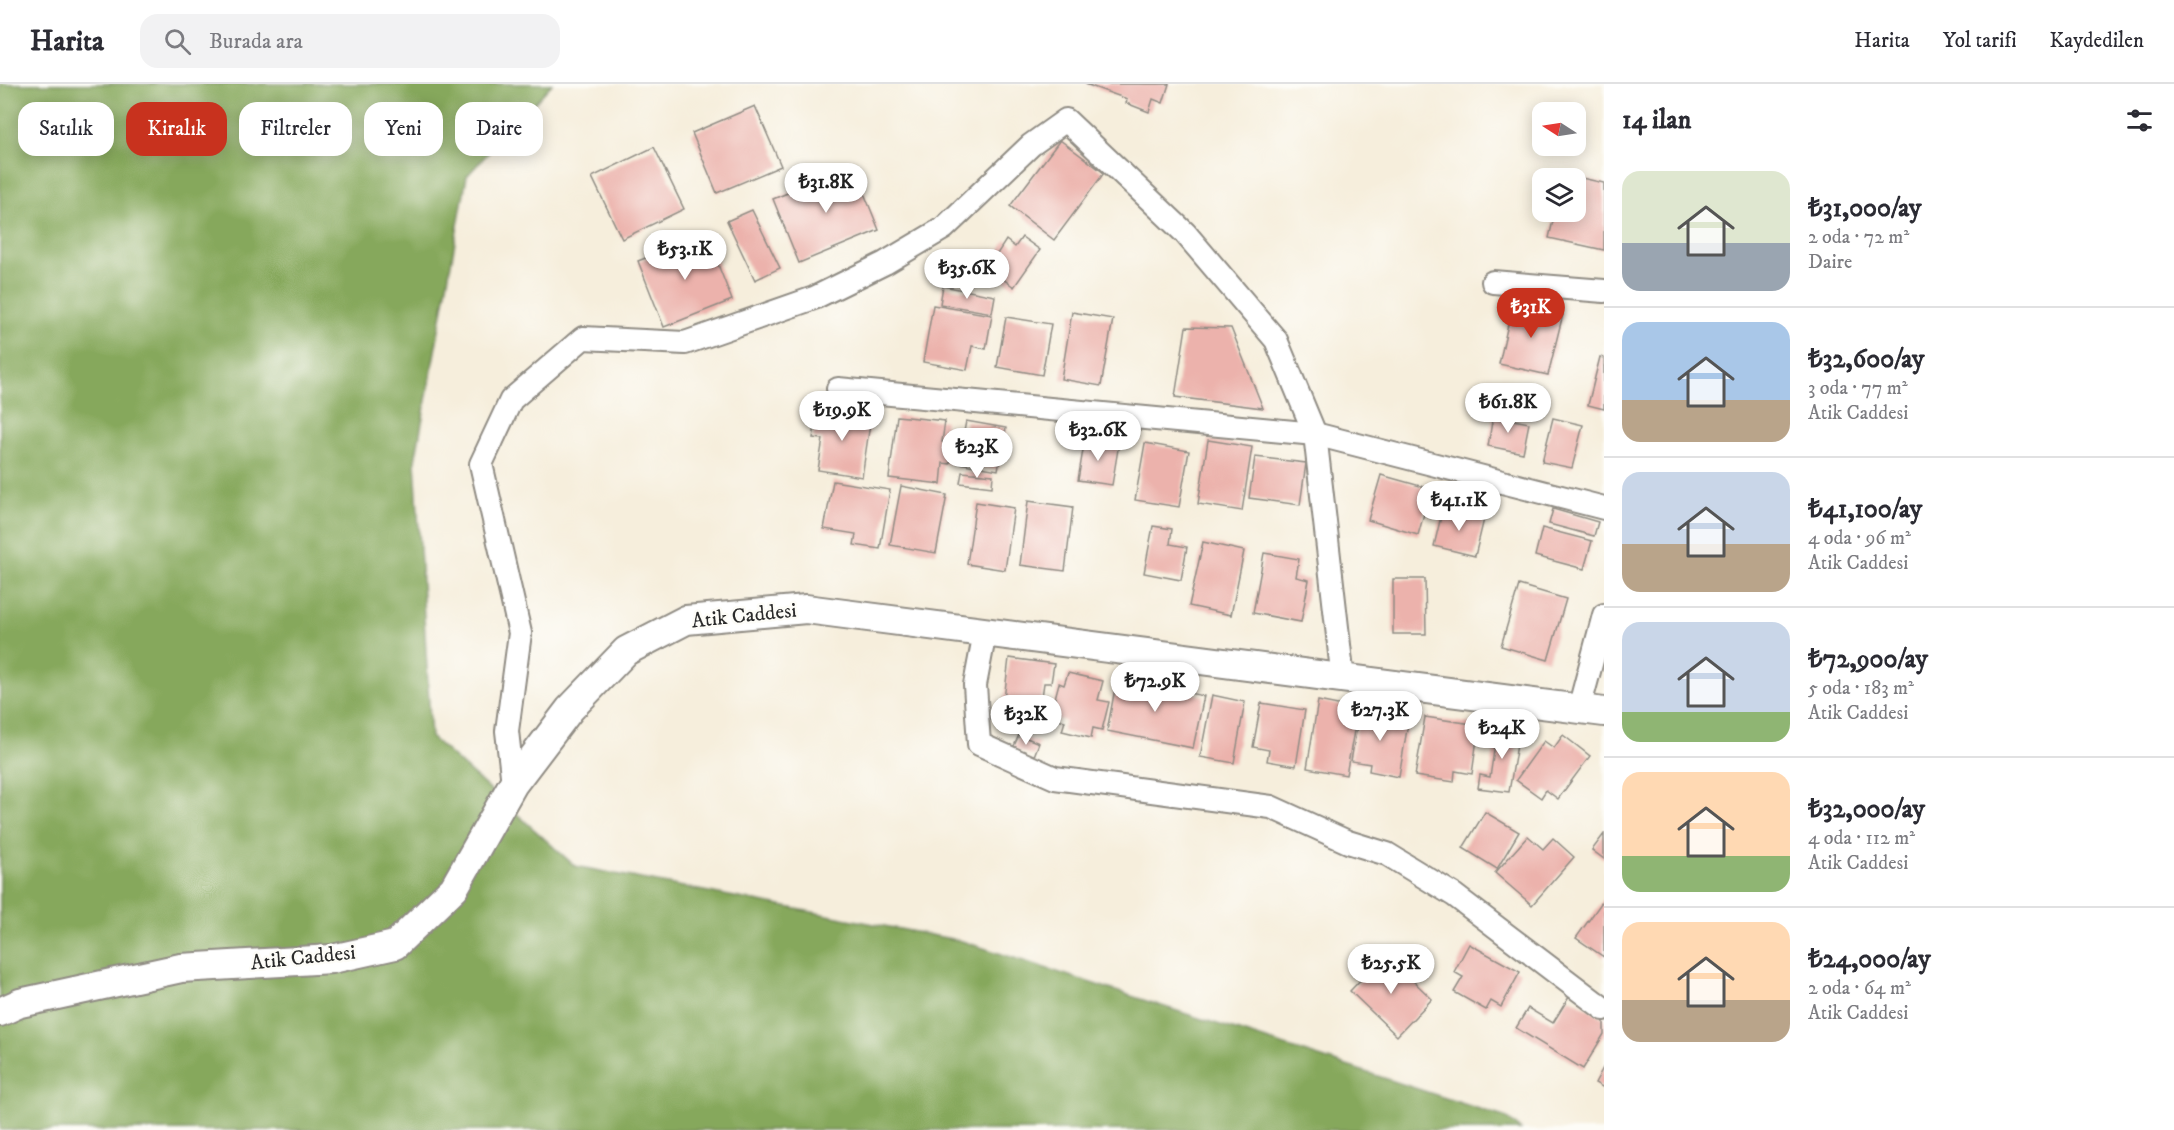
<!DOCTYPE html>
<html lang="tr">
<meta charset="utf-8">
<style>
:root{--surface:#fff;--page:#f2f2f3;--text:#2b2b33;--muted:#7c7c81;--line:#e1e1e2;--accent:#c8321e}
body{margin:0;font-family:"IM FELL DW Pica",serif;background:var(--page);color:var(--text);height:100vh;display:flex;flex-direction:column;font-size:22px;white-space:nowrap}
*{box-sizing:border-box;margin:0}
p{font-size:20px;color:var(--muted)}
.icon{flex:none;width:33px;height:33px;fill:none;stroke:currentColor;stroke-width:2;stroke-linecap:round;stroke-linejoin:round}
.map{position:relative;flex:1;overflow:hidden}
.drawer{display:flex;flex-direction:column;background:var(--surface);width:570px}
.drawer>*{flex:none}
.guide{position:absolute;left:18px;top:18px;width:570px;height:54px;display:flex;gap:12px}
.needle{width:39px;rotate:282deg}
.tools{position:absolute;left:1532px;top:18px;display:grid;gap:12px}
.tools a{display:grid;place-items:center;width:54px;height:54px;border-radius:12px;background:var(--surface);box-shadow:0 3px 15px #0003;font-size:30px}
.price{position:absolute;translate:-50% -51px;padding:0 14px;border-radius:21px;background:#fff;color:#222;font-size:20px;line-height:39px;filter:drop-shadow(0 2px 3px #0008)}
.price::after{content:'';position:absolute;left:50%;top:36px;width:18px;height:14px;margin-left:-9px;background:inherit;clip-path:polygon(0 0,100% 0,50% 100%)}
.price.selected{background:var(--accent);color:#fff}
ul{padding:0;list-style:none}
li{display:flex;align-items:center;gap:18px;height:150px;padding:0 18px}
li+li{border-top:2px solid var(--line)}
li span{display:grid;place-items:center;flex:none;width:168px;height:120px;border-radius:18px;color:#555}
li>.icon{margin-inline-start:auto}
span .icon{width:72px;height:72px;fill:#fffc;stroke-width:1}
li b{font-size:26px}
h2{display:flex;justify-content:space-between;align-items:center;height:72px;padding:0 18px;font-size:26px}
.chip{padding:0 21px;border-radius:18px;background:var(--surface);box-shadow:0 3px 15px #0003;font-size:21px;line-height:54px}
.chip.selected{background:var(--accent);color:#fff}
header{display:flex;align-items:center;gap:36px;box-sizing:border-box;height:84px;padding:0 30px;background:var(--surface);border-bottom:2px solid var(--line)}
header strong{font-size:28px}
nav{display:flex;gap:33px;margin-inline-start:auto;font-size:21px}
.search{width:420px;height:54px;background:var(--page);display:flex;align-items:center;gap:15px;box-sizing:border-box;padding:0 21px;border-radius:18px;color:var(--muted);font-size:22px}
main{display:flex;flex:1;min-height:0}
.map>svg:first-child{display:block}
.forest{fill:#86a85c;stroke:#586a44;stroke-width:1.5}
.building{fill:#ecb2ac}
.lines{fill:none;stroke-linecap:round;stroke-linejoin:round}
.minor-casing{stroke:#908c84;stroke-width:26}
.tertiary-casing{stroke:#908c84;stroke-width:32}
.minor{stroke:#fff;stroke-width:22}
.tertiary{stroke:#fff;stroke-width:28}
.labels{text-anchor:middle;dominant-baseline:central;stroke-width:5;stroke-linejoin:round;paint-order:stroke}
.street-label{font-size:21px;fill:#2b2b2b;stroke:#fdfcf7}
</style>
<header>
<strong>Harita</strong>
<div class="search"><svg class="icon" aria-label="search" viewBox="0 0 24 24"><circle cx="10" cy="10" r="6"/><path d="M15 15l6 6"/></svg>Burada ara</div>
<nav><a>Harita</a><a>Yol tarifi</a><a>Kaydedilen</a></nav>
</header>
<main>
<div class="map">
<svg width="1604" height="1046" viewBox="0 0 1604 1046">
<rect width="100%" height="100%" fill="#fdfcf7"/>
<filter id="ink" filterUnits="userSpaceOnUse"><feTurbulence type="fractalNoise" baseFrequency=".0167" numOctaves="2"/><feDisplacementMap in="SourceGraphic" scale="12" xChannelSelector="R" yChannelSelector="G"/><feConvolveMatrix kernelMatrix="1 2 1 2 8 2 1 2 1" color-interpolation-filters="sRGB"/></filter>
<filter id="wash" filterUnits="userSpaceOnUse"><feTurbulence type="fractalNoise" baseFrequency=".008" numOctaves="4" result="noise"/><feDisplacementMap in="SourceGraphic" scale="24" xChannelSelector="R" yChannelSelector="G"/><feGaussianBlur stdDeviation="1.35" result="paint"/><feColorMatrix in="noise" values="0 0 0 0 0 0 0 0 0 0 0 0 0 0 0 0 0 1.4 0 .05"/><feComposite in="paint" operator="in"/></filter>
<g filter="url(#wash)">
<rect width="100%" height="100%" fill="#f6eedc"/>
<path class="forest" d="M 0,0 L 552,0 L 467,92 L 415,377 L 431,653 L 575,782 L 962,857 L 1507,1034 L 1521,1046 L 0,1046 Z"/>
<g id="blocks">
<g class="building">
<path d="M 1085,0 L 1169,0 L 1163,19 L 1153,15 L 1149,28 L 1126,19 L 1127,15 Z"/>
<path d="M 755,22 L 781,82 L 717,109 L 692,49 Z"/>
<path d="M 1060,56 L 1104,89 L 1054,156 L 1010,122 Z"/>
<path d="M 654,63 L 684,125 L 622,155 L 592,93 Z"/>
<path d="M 853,82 L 879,146 L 799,179 L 773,115 Z"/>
<path d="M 1564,90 L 1604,99 L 1604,166 L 1549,154 L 1555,128 L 1575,128 L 1575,94 L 1563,94 Z"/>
<path d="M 752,126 L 780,184 L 755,196 L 727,137 Z"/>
<path d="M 706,150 L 732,216 L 664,243 L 638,177 Z"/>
<path d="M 1022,153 L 1040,166 L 1014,203 L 988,184 L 1006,156 L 1015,163 Z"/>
<path d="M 943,202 L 995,212 L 992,229 L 940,220 Z"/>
<path d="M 1513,218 L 1563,230 L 1548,291 L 1499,280 Z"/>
<path d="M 933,221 L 992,231 L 986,265 L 972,262 L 967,286 L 923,278 Z"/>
<path d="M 1072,228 L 1113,235 L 1101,302 L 1061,295 Z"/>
<path d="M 1006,233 L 1051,240 L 1042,291 L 997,283 Z"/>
<path d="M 1186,243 L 1231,244 L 1263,324 L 1175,313 Z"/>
<path d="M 1600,273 L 1604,274 L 1604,325 L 1588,321 Z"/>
<path d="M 818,325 L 871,333 L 862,393 L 818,386 L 823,355 L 813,354 Z"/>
<path d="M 897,332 L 945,337 L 942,358 L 952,359 L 950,380 L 943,379 L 941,400 L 889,394 Z"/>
<path d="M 1493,332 L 1529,339 L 1523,369 L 1488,362 Z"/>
<path d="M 1553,334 L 1583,341 L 1572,384 L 1542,378 Z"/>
<path d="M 966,337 L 1006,344 L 998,386 L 958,379 Z"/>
<path d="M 1085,354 L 1119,359 L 1112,401 L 1078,396 Z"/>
<path d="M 1208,356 L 1252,363 L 1242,427 L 1198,420 Z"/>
<path d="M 1145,359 L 1189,367 L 1179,423 L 1135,416 Z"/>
<path d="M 1255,373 L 1306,379 L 1300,421 L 1249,414 Z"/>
<path d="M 962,388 L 993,391 L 992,403 L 960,399 Z"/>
<path d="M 1381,391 L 1431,405 L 1418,451 L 1368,436 Z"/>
<path d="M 833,397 L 890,406 L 880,465 L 854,461 L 856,450 L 824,445 Z"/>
<path d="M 901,402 L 947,411 L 936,469 L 890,461 Z"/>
<path d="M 1028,417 L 1073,423 L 1065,487 L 1020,481 Z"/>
<path d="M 976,418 L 1014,424 L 1005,486 L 967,480 Z"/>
<path d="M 1443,424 L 1484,435 L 1475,472 L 1434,462 Z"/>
<path d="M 1553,425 L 1598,438 L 1594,452 L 1549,440 Z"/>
<path d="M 1153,442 L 1172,445 L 1170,460 L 1187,463 L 1181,496 L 1144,489 Z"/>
<path d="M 1542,444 L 1592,457 L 1584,485 L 1535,472 Z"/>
<path d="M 1203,458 L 1244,467 L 1231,531 L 1189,522 Z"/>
<path d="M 1264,469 L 1299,475 L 1296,493 L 1309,496 L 1301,538 L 1253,529 Z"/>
<path d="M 1393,495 L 1425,495 L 1426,550 L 1393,550 Z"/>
<path d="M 1519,501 L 1566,515 L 1548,576 L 1501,562 Z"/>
<path d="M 1009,574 L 1054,580 L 1051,599 L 1044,599 L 1039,634 L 1045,635 L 1044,642 L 1029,640 L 1030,627 L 1021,626 L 1018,642 L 1001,640 Z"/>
<path d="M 1068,589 L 1103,597 L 1098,616 L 1109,618 L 1102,646 L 1093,644 L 1091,654 L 1062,647 L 1065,637 L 1050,633 L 1059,599 L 1064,601 Z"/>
<path d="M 1117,594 L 1204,612 L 1193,664 L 1107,647 Z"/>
<path d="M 1212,611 L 1245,618 L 1234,679 L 1200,673 Z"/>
<path d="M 1318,617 L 1358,625 L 1346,691 L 1307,684 Z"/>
<path d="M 1261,619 L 1305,626 L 1296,682 L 1267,677 L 1269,666 L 1253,663 Z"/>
<path d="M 1360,625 L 1409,633 L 1399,693 L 1369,687 L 1370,680 L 1351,677 Z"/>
<path d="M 1425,633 L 1479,641 L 1472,690 L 1455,687 L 1454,698 L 1415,692 Z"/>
<path d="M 1498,640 L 1520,643 L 1509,708 L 1478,704 L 1480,691 L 1490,693 Z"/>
<path d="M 1019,651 L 1039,659 L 1034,672 L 1013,664 Z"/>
<path d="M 1563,651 L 1590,672 L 1558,715 L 1546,706 L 1541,714 L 1516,696 L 1544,657 L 1554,664 Z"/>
<path d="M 1485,728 L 1519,748 L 1497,785 L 1463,764 Z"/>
<path d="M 1604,750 L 1604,775 L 1592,766 Z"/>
<path d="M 1528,752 L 1543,765 L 1553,754 L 1574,773 L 1532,821 L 1495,789 Z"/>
<path d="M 1604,815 L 1604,873 L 1576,854 Z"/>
<path d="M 1469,860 L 1520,888 L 1501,923 L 1491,917 L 1486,926 L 1454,908 L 1463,893 L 1454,888 Z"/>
<path d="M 1385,870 L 1432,915 L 1397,952 L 1350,907 Z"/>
<path d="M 1569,913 L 1604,934 L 1604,950 L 1583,985 L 1516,944 L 1528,924 L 1553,939 Z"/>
<path d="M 1604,982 L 1604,1004 L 1595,999 Z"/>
</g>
</g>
</g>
<g filter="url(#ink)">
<use href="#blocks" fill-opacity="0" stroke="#908c84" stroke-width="1.5"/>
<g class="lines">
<g class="minor-casing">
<g id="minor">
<path d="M 1493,198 L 1604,207"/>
<path d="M 838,305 L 1315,350 L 1604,424"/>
<path d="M 985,548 L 975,601 L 979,660 L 1055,694 L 1271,723 L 1348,758 L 1387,770 L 1454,811 L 1604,925"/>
<path d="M 1579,625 L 1604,531"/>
<path d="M 513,700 L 507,647 L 520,549 L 481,380 L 511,316 L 583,254 L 685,259 L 814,214 L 885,179 L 944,144 L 1031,61 L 1066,36 L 1185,149 L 1276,256 L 1315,350 L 1343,596"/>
</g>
</g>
<g class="tertiary-casing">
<path id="tertiary" d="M 0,928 L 20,919 L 181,884 L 332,875 L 395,861 L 454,804 L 513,700 L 570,625 L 626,567 L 686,536 L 806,525 L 1604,628"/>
</g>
<use href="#minor" class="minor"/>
<use href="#tertiary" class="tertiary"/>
</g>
</g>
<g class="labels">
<g class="street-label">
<text transform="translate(744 532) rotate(-6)">Atik Caddesi</text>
<text transform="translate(303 874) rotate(-6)">Atik Caddesi</text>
</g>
</g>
</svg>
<div class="tools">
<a><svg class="needle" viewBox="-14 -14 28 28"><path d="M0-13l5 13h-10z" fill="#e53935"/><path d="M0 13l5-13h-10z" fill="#7c7c81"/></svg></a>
<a><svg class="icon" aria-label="layers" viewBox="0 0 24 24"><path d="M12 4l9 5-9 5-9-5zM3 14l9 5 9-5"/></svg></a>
</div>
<b class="price" style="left:826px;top:130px">₺31.8K</b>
<b class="price" style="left:685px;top:197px">₺53.1K</b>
<b class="price" style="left:967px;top:216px">₺35.6K</b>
<b class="price selected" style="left:1531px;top:255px">₺31K</b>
<b class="price" style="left:1508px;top:350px">₺61.8K</b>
<b class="price" style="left:842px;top:358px">₺19.9K</b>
<b class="price" style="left:1098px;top:378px">₺32.6K</b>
<b class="price" style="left:977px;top:395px">₺23K</b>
<b class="price" style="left:1459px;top:448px">₺41.1K</b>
<b class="price" style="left:1155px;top:629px">₺72.9K</b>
<b class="price" style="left:1380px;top:658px">₺27.3K</b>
<b class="price" style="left:1026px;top:662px">₺32K</b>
<b class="price" style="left:1502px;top:676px">₺24K</b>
<b class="price" style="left:1391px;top:911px">₺25.5K</b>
<div class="guide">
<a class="chip">Satılık</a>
<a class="chip selected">Kiralık</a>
<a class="chip">Filtreler</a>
<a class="chip">Yeni</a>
<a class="chip">Daire</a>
</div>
</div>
<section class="drawer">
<h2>14 ilan<svg class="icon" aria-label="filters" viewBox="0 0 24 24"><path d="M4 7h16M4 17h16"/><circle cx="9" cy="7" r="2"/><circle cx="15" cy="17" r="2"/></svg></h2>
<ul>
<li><span style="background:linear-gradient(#dfe7d0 60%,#9aa5b1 0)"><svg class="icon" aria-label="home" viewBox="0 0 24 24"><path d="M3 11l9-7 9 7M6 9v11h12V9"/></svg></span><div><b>₺31,000/ay</b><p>2 oda · 72 m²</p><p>Daire</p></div></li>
<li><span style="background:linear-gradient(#a9c7e8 65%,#b9a48a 0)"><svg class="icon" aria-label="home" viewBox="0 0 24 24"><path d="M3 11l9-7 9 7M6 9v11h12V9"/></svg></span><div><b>₺32,600/ay</b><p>3 oda · 77 m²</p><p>Atik Caddesi</p></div></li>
<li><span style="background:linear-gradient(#c9d6e8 60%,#b9a48a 0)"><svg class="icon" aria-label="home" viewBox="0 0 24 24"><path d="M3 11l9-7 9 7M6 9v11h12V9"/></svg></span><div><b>₺41,100/ay</b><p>4 oda · 96 m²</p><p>Atik Caddesi</p></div></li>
<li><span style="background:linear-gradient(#c9d6e8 75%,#8fb573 0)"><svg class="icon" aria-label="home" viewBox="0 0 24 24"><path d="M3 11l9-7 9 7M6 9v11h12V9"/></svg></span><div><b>₺72,900/ay</b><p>5 oda · 183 m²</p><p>Atik Caddesi</p></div></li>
<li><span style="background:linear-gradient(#ffd9b3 70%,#8fb573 0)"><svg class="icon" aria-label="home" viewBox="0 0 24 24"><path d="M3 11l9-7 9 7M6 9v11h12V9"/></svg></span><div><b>₺32,000/ay</b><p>4 oda · 112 m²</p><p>Atik Caddesi</p></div></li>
<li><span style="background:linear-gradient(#ffd9b3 65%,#b9a48a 0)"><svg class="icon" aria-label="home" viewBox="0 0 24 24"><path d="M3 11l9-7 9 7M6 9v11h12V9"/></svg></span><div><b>₺24,000/ay</b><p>2 oda · 64 m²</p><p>Atik Caddesi</p></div></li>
</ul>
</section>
</main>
